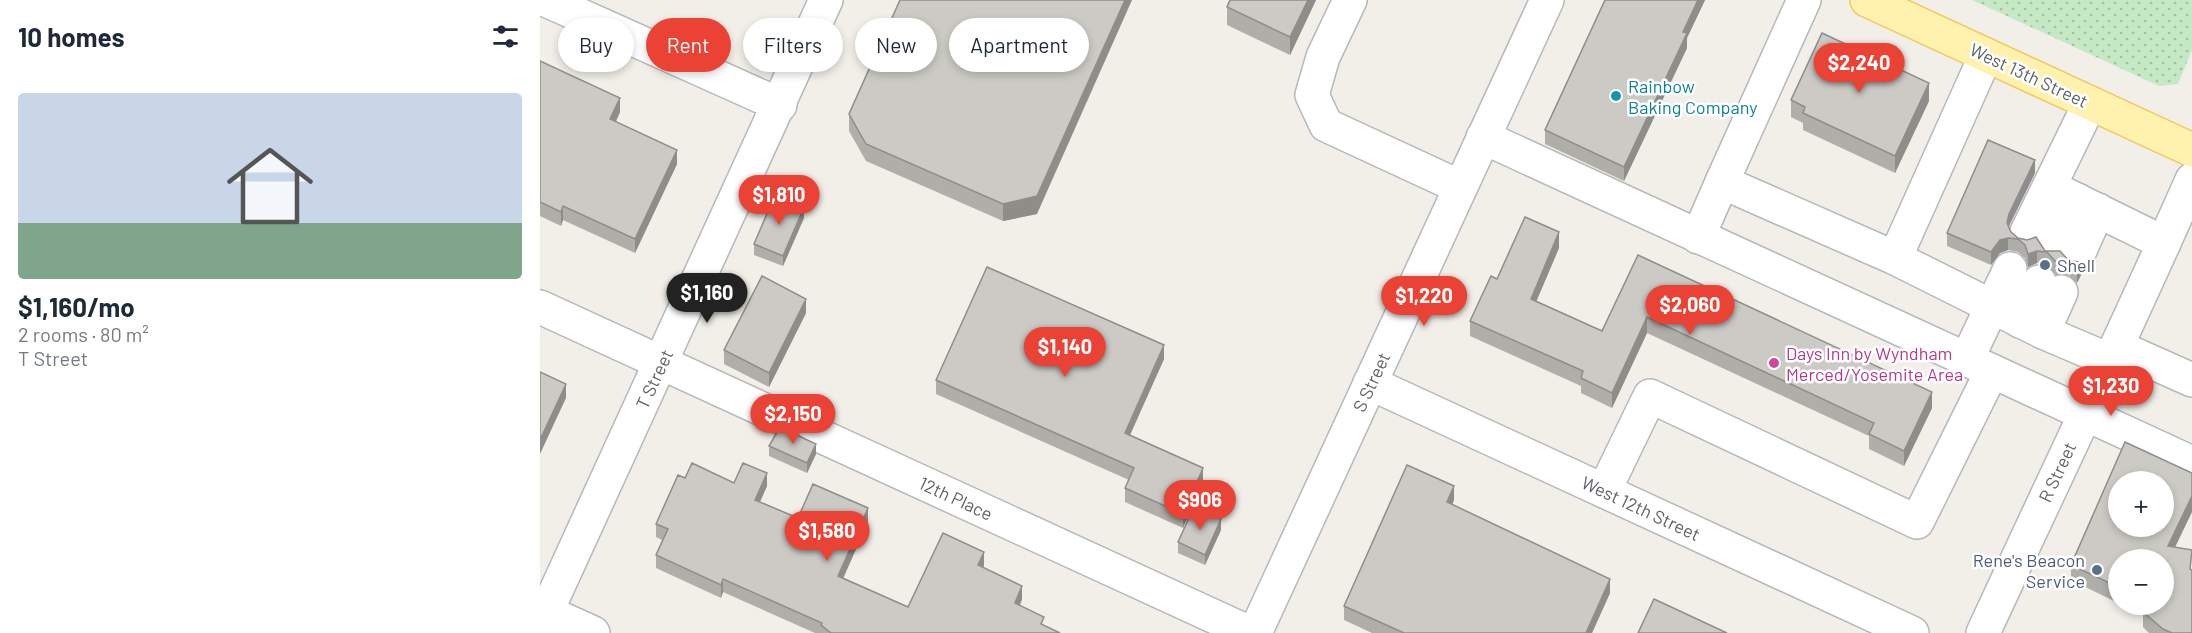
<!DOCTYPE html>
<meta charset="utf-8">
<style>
:root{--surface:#fff;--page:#f2f2f3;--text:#1f2937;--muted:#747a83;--accent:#ea4335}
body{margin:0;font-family:Barlow,sans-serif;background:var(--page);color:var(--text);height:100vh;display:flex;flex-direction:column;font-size:22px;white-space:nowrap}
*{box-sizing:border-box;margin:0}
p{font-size:20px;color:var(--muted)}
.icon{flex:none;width:33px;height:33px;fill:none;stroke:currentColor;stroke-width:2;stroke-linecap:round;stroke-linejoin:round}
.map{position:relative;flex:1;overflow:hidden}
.sheet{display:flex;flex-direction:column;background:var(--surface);width:540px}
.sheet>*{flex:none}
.guide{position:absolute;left:18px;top:18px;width:570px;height:54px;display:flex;gap:12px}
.controls{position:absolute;left:1568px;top:471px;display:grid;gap:12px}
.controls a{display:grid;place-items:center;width:66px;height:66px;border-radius:50%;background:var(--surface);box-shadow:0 3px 9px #0003;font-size:30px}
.price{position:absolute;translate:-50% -51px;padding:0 14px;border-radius:21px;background:var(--accent);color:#fff;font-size:20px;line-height:39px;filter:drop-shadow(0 2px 3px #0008)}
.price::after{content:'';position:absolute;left:50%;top:36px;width:18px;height:14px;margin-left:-9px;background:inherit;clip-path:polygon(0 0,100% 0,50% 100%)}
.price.active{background:#222;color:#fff}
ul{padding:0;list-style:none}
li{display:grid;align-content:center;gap:12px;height:318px;padding:0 18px}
li span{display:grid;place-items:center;height:186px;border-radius:6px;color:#555}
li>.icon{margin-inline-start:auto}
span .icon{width:108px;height:108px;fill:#fffc;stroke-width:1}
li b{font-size:26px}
h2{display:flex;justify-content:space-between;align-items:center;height:72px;padding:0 18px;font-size:26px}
.chip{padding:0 21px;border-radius:27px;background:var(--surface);box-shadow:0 3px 9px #0003;font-size:21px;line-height:54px}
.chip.active{background:var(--accent);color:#fff}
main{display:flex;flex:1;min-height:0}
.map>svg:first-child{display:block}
.grass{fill:url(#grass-dots)}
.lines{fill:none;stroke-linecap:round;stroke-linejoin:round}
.minor-casing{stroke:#b5b8bc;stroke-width:36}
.major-casing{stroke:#f2c960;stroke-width:36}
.minor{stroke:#fff;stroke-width:33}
.major{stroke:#fff2af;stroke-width:33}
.wall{fill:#afaea9}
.shaded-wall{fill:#8f8d8a}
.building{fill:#cccac5;stroke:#8f8d8a;stroke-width:1.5;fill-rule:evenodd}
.culture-dot{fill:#0f9aa8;stroke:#fff;stroke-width:2}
.service-dot{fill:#5c6f8a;stroke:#fff;stroke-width:2}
.hotel-dot{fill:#d1479c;stroke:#fff;stroke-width:2}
.labels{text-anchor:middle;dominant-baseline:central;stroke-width:5;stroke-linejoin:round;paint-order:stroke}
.street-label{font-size:18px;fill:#5f6368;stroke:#fff}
.culture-label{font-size:18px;fill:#0d838f;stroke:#fff;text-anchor:start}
.service-label{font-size:18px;fill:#4e5e75;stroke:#fff;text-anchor:start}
.hotel-label{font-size:18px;fill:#b23c85;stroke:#fff;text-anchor:start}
</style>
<main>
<section class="sheet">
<h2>10 homes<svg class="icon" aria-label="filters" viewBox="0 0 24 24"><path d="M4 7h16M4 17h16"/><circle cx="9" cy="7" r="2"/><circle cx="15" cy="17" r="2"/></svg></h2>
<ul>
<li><span style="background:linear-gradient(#c9d6e8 70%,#7fa58c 0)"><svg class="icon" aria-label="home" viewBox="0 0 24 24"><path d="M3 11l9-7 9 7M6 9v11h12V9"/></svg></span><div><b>$1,160/mo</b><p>2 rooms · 80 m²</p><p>T Street</p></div></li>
</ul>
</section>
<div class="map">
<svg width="1652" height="633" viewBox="0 0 1652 633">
<defs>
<pattern id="grass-dots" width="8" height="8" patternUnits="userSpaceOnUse" patternTransform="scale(1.5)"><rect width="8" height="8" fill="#c5e8c5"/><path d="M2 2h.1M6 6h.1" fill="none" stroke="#a3c0a4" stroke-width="1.8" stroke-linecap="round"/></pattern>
</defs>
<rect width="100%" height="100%" fill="#f1efe8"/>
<path class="grass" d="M 1432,0 L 1652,0 L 1652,50 L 1638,84 L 1619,86 Z"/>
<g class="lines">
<g class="minor-casing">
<g id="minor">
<path d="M 6,0 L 240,105"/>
<path d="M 810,0 L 783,57 L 772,95 L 786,125 L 920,187"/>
<path d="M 1264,0 L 1182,182 L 1355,258 L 1446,55"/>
<path d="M 943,137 L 1652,463"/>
<path d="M 1510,187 L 1624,243"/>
<path d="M 1486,234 L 1550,103"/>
<path d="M 1158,237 L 1182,182"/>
<path d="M 1514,247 L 1537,200"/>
<path d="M 1537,257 L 1558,210"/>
<path d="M 1355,258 L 1503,332 L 1571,361"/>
<path d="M 0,307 L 710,633"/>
<path d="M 1480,321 L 1499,282"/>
<path d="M 1503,332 L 1521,292"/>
<path d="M 1578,347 L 1652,380"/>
<path d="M 1427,359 L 1470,269"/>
<path d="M 830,383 L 1372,633"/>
<path d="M 1064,491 L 1110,396 L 1377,522 L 1452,371"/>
<path d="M 0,609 L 53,633"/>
<path d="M 0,626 L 286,0"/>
<path d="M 715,633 L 1007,0"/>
<path d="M 1443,633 C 1513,482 1585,332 1652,180"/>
</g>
</g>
<g class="major-casing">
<path id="major" d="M 1327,0 L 1652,150"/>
</g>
<use href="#minor" class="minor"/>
<use href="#major" class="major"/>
</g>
<g class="wall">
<path d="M 776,0 L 750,55 L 687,25 L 687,7 Z"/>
<path d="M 1065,0 L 1165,0 L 1147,38 L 1147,48 L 1084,181 L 1005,144 L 1005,130 Z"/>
<path d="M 0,61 L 80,112 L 76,122 L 137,164 L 95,253 L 23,220 L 21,226 L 0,216 Z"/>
<path d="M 1251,100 L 1389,101 L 1355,173 L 1263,130 L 1263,123 L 1251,117 Z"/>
<path d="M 309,114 L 497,214 L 463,221 L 326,161 L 309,131 Z"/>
<path d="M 1495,173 L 1469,226 L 1471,232 L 1478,238 L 1505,251 L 1520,251 L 1541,275 L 1537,283 L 1528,275 L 1516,275 L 1507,265 L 1497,263 L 1488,267 L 1485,258 L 1478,252 L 1468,250 L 1460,253 L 1451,265 L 1407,246 L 1407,233 Z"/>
<path d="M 264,218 L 243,266 L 214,255 L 214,244 Z"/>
<path d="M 1019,248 L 996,301 L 1062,331 L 1098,255 L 1392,408 L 1364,466 L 1329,449 L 1329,436 L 1107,333 L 1072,408 L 1041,393 L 1041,386 L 930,336 L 930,321 L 957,279 Z"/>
<path d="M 266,313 L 229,387 L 184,364 L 184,350 Z"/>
<path d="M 624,359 L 590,435 L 663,482 L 643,528 L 585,502 L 585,488 L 589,480 L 396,394 L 396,380 Z"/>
<path d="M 229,446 L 276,454 L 267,473 L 229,456 Z"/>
<path d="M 145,478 L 227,486 L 220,502 L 258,518 L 328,522 L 303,578 L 368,607 L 444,566 L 443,567 L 482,599 L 480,606 L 504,626 L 520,633 L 275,633 L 183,592 L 181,598 L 116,568 L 116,555 L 122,540 L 116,537 L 116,524 Z"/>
<path d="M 914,500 L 912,505 L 1070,593 L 1052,633 L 832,633 L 804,620 L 804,606 Z"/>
<path d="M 681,530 L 665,565 L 638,553 L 638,542 Z"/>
<path d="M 1635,547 L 1652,633 L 1609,633 L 1603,627 L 1603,614 L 1582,604 L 1623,604 L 1578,560 L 1578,603 L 1531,580 L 1531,565 Z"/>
</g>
<g class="shaded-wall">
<path d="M 585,0 L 592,0 L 497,214 L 463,221 L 463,204 Z"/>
<path d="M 768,0 L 776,0 L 750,55 L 750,37 Z"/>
<path d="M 1158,0 L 1165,0 L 1147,38 L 1147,48 L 1084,181 L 1084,167 Z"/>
<path d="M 1389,83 L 1389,101 L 1355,173 L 1355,156 Z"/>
<path d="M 80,98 L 80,112 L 70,133 L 70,119 Z"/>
<path d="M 137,150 L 137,164 L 95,253 L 95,239 Z"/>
<path d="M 1495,160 L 1495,173 L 1469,226 L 1467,223 L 1469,214 Z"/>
<path d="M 23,206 L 23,220 L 21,226 L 21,212 Z"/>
<path d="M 264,207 L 264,218 L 243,266 L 243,256 Z"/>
<path d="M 1019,232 L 1019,248 L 991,314 L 991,299 Z"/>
<path d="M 1468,238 L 1468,250 L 1460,253 L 1451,265 L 1451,252 L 1460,240 Z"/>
<path d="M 1497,251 L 1497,263 L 1488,267 L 1488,254 Z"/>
<path d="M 1541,262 L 1541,275 L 1537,283 L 1537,271 Z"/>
<path d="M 266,299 L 266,313 L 229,387 L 229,373 Z"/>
<path d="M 1107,317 L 1107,333 L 1072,408 L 1072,393 Z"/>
<path d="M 624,345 L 624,359 L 585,446 L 585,433 Z"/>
<path d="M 26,384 L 26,398 L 0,454 L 0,440 Z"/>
<path d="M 1392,392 L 1392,408 L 1364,466 L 1364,451 Z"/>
<path d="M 276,444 L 276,454 L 267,473 L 267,463 Z"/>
<path d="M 663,468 L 663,482 L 643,528 L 643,514 Z"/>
<path d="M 227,473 L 227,486 L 215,513 L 215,500 Z"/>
<path d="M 914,486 L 914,500 L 907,517 L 907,502 Z"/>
<path d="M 1652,496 L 1652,512 L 1628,562 L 1628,546 Z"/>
<path d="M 328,508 L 328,522 L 298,590 L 298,576 Z"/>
<path d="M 681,519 L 681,530 L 665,565 L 665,555 Z"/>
<path d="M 444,552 L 444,566 L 438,578 L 438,565 Z"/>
<path d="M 183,579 L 183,592 L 181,598 L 181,585 Z"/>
<path d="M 1070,579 L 1070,593 L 1052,633 L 1046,633 Z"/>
<path d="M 482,586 L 482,599 L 475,617 L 475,603 Z"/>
</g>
<g class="building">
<path d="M 360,0 L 585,0 L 497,196 L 463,204 L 326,144 L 309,114 Z"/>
<path d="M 690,0 L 768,0 L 750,37 L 687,7 Z"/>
<path d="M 1065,0 L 1158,0 L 1143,32 L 1147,33 L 1084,167 L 1005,130 Z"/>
<path d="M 1282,33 L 1389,83 L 1355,156 L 1263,113 L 1265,107 L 1251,100 Z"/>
<path d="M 0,61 L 80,98 L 70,119 L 137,150 L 95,239 L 23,206 L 21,212 L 0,202 Z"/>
<path d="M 1448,140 L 1495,160 L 1469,214 L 1467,223 L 1471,232 L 1478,238 L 1487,240 L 1496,237 L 1505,251 L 1520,251 L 1529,261 L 1541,262 L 1537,271 L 1528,262 L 1516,262 L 1507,252 L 1497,251 L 1488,254 L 1485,245 L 1478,239 L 1468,238 L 1460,240 L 1451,252 L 1407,233 Z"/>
<path d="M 235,195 L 264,207 L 243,256 L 214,244 Z"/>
<path d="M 985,217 L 1019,232 L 991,299 L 1062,331 L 1098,255 L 1392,392 L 1364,451 L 1329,434 L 1334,423 L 1107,317 L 1072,393 L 1041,378 L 1043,371 L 930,321 L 951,276 L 957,279 Z"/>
<path d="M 447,267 L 624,345 L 585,433 L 663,468 L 643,514 L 585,488 L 594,468 L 396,380 Z"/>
<path d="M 222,276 L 266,299 L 229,373 L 184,350 Z"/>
<path d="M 0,372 L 26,384 L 0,440 Z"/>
<path d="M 240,427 L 276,444 L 267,463 L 229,446 Z"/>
<path d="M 1585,442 L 1652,473 L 1652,496 L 1628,546 L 1652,550 L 1650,569 L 1652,570 L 1652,633 L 1632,633 L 1623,629 L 1603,612 L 1609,604 L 1623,604 L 1623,560 L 1578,560 L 1578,587 L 1531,565 ZM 1578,482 L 1623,482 L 1623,526 L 1578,526 Z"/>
<path d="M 152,463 L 194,483 L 203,463 L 227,473 L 215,500 L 258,518 L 273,484 L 328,508 L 298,576 L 368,607 L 403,533 L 444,552 L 438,565 L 482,586 L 475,603 L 504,617 L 501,624 L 520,633 L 291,633 L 281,625 L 282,623 L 183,579 L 181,585 L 116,555 L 128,529 L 116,524 L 138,475 L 145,478 Z"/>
<path d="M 867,465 L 914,486 L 907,502 L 1070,579 L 1046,633 L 864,633 L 804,606 Z"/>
<path d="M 654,507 L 681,519 L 665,555 L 638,542 Z"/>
<path d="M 1114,599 L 1187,633 L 1098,633 Z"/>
</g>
<circle class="culture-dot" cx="1076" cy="96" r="6"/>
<g class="service-dot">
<circle cx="1505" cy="265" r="6"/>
<circle cx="1557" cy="570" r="6"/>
</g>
<circle class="hotel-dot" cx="1234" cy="363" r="6"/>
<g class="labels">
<g class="street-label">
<text transform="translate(1489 75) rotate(25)">West 13th Street</text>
<text transform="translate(114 379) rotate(-65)">T Street</text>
<text transform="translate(831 382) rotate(-65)">S Street</text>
<text transform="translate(1517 472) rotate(-65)">R Street</text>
<text transform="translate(416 498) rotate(25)">12th Place</text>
<text transform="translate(1101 508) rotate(25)">West 12th Street</text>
</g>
<g class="culture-label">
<text x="1088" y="86">Rainbow<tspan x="1088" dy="21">Baking Company</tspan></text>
</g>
<g class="service-label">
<text x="1517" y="265">Shell</text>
<text x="1545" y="560" text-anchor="end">Rene's Beacon<tspan x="1545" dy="21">Service</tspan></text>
</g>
<g class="hotel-label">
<text x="1246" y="353">Days Inn by Wyndham<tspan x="1246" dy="21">Merced/Yosemite Area</tspan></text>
</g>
</g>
</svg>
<div class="controls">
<a>+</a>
<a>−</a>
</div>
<b class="price" style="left:1319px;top:94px">$2,240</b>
<b class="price" style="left:239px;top:226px">$1,810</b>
<b class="price active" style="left:167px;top:324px">$1,160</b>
<b class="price" style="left:884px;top:327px">$1,220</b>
<b class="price" style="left:1150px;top:336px">$2,060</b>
<b class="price" style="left:525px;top:378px">$1,140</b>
<b class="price" style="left:1571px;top:417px">$1,230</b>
<b class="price" style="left:253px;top:445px">$2,150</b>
<b class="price" style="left:660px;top:531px">$906</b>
<b class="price" style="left:287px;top:562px">$1,580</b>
<div class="guide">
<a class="chip">Buy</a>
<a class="chip active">Rent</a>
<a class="chip">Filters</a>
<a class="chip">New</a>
<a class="chip">Apartment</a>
</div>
</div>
</main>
